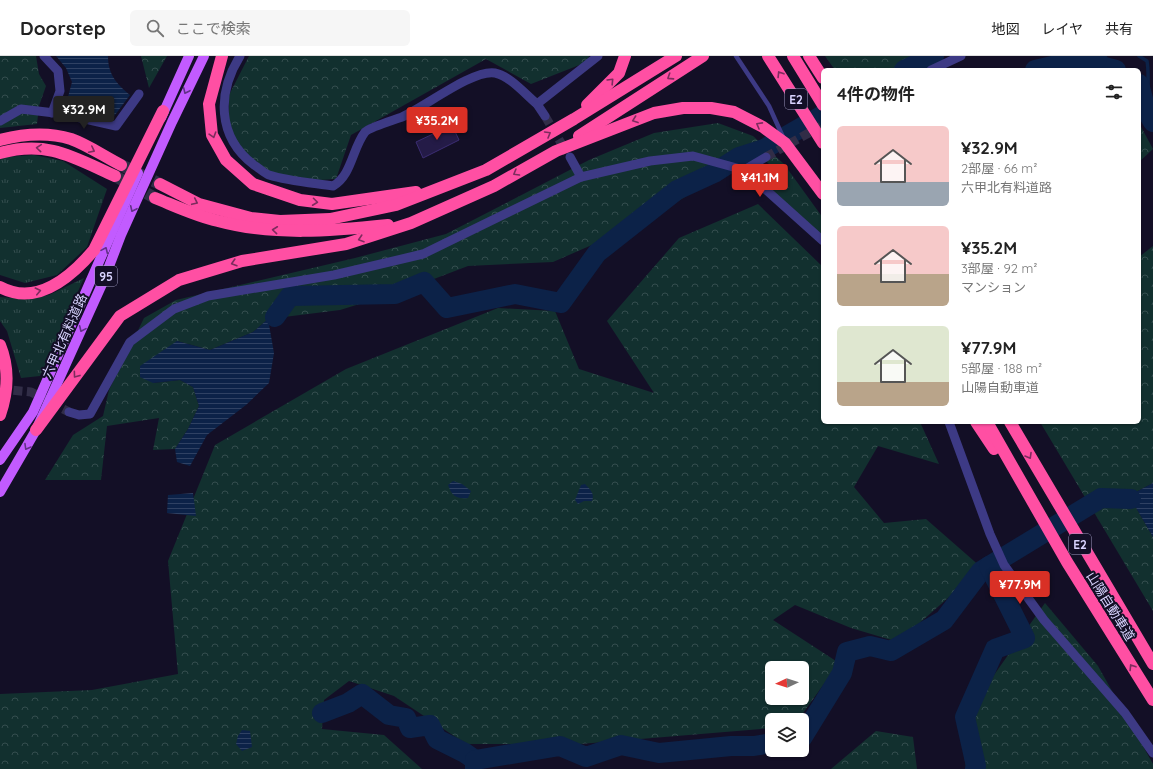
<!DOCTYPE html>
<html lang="ja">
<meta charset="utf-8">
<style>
:root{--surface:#fff;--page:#f6f6f6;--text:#222;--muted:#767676;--line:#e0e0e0;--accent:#d93025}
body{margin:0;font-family:Quicksand,"Noto Sans JP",sans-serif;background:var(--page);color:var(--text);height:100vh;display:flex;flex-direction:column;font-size:15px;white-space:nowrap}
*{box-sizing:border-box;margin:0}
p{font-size:13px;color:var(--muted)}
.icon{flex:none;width:22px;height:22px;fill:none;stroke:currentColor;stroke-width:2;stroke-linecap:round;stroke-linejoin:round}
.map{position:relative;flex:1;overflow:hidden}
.sheet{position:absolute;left:821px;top:12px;width:320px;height:356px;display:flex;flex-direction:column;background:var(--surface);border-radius:6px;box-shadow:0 1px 3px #0004}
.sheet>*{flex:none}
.needle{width:26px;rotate:266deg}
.controls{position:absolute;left:765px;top:605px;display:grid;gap:8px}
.controls a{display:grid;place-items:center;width:44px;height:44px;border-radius:6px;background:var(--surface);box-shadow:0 1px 3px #0004;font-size:20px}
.price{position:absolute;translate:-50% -34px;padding:0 9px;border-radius:4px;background:var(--accent);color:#fff;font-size:13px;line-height:26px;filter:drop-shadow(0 1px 2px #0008)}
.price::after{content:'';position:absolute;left:50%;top:24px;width:12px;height:9px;margin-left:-6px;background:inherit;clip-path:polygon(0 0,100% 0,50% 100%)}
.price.active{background:#222;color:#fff}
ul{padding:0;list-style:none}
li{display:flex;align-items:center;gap:12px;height:100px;padding:0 16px}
li span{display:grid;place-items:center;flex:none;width:112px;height:80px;border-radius:6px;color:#555}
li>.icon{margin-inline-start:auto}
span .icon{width:48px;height:48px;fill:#fffc;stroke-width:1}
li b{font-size:17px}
h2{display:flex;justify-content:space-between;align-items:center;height:48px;padding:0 16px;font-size:17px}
header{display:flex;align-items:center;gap:24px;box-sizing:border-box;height:56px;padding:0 20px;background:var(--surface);border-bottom:1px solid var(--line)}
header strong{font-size:19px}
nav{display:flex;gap:22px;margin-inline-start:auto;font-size:14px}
.search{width:280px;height:36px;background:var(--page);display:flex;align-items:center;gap:10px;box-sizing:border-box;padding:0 14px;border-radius:6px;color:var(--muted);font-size:15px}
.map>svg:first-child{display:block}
.grass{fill:url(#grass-tufts)}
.forest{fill:url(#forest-crowns);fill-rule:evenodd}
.water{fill:url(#water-rules)}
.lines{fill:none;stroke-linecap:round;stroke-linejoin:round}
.stream{stroke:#0c2248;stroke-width:3.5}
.river{stroke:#0c2248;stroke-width:20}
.building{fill:#241b47;stroke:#3b2d73}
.minor-tunnel{stroke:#312d47;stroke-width:9;stroke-dasharray:9 4.5;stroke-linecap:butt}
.motorway-tunnel{stroke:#312d47;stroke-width:12;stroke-dasharray:12 6;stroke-linecap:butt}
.service{stroke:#3d3a85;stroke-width:4.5}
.minor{stroke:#3d3a85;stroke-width:9}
.primary{stroke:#c25bff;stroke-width:10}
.motorway{stroke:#ff4fa3;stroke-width:12}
.oneway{stroke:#7d2c5e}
.oneway2{stroke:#623188}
.labels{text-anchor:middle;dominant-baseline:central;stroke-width:4;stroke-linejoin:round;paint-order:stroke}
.shield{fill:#130f26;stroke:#9e99be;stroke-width:1}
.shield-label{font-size:12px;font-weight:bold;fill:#d9d4ff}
.street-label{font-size:13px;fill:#d9d4ff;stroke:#130f26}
</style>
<header>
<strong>Doorstep</strong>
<div class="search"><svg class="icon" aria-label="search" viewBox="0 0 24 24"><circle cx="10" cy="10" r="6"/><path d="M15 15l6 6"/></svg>ここで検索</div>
<nav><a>地図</a><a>レイヤ</a><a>共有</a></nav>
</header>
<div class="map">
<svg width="1153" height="713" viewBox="0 0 1153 713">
<defs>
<pattern id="grass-tufts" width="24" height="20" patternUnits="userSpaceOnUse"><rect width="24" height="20" fill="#12302f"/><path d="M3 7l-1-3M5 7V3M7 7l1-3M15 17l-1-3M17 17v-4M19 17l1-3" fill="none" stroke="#344d4e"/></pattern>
<pattern id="forest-crowns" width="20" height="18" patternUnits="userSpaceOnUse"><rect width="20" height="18" fill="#12302f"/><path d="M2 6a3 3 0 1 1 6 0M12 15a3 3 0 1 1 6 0" fill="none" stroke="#344d4e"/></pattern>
<pattern id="water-rules" width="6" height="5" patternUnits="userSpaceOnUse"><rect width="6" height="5" fill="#0c2248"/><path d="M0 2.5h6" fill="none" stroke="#2f4163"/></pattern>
</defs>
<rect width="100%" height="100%" fill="#130f26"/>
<g class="grass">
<path d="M 34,99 L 63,105 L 107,133 L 87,191 L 57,219 L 25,227 L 0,219 L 0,103 L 5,101 Z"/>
<path d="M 84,222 L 40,320 L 21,322 L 7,275 L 0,265 L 0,241 L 28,243 L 49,239 Z"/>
</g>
<g class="forest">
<path d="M 0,0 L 36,0 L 39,18 L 46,30 L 39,50 L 37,68 L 0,72 Z"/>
<path d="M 141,0 L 167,0 L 149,32 Z"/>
<path d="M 249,0 L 589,0 L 587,6 L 531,28 L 486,3 L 351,79 L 336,123 L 287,126 L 258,112 L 228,75 L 229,39 Z"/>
<path d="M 825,0 L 922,0 L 893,14 L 835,14 Z"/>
<path d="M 718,67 L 753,80 L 784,108 L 823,162 L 823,181 L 765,129 L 773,112 L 751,90 L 707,110 L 711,126 L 633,171 L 553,206 L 468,210 L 405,234 L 340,254 L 268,263 L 253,276 L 210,294 L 177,285 L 153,327 L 180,324 L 193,331 L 199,350 L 188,373 L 175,393 L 153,394 L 159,362 L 107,370 L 101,424 L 45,424 L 73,379 L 103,360 L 109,334 L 144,262 L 176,244 L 355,202 L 446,178 L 589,104 L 654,77 Z"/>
<path d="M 1139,67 L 1153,93 L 1139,106 Z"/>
<path d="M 758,148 L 823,211 L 823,366 L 920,366 L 939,408 L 878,390 L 854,431 L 884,467 L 926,463 L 982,512 L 898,586 L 851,572 L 795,549 L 773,564 L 839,607 L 798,664 L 772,664 L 772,672 L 580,688 L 466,688 L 394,640 L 349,625 L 324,644 L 322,673 L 384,679 L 422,713 L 0,713 L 0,638 L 92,634 L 178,618 L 168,505 L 215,389 L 346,313 L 498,252 L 555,255 L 579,313 L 654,337 L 607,265 L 679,182 ZM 772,612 L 802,612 L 802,642 L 772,642 Z"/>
<path d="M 1153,190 L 1153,427 L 1136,436 L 1131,443 L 1153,481 L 1153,555 L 1040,366 L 1139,366 L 1139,201 Z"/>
<path d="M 1045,547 L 1098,610 L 1153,708 L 1153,713 L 966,713 L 960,667 Z"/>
<path d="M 876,675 L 913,681 L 917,713 L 831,713 Z"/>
</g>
<g class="water">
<path d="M 56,0 L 108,0 C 108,19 117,28 130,39 L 112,63 L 65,52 L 72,26 L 66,12 Z"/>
<path d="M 268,263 L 274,297 L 269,327 L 246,349 L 207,379 L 190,410 L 177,406 L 175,393 L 188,373 L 199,350 L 193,331 L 180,324 L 153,327 L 140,321 L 140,310 L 177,285 L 210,294 L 253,276 Z"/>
<path d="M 453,425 L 462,428 L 471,435 L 468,442 C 456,443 452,440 448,429 Z"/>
<path d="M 1153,427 L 1153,481 L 1131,443 L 1136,436 Z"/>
<path d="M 585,428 C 590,433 595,438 592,445 L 584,445 L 578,448 L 575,444 L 581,429 Z"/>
<path d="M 193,437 L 196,460 L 167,457 L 168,439 Z"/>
<path d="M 242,674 L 250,675 L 252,691 L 242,695 L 236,688 L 238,680 Z"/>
</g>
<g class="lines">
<path class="stream" d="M 1139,0 L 1147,5 C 1150,21 1145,37 1153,51"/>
<g class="river">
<path d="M 1097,3 L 1101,10 L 1116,14"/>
<path d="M 904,14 L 934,0"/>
<path d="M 1035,14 L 1065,7 L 1097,3 L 1096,0"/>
<path d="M 1139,28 L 1146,54 L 1153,66"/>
<path d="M 275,261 L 290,240 L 395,238 L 424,226 L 447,252 L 515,238 L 561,247 L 597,197 L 677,134 L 714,117 L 739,101 L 764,93 L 823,59"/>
<path d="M 322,657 L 348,647 L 362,638 L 389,659 L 406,662 L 410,672 L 430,669 L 437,683 L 465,697 L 475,704"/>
<path d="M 802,682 L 842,617 L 847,596 L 870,590 L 891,595 L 944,564 L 981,515 L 1101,442 L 1131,443"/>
<path d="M 475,713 L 475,704 L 560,690 L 586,701 L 621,689 L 659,697 L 731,690 L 754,690 L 772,687"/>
<path d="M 975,713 L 976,710 L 965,661 L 995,593 L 1025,582 L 989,510"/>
</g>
</g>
<path class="building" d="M 452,69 L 459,84 L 423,102 L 416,86 Z"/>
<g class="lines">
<g class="minor-tunnel">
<path d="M 545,60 L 567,97"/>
<path d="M 766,101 L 823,69"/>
<path d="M 0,333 L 31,336 L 69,356"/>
</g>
<g class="motorway-tunnel">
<path d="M 121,109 L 160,128"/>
<path d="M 115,120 L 155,142"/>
</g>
<path class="service" d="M 736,0 L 769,50 L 783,81"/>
<g class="minor">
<path d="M 44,0 L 58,15 L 60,35 L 52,57"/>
<path d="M 240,0 C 217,37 217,81 254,109 C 259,112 264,117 269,119 C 288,125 313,127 333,130 C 352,119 352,93 365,76 C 370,71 394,64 402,61 C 425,51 473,13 495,17 C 510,20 525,38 537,48"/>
<path d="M 931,14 L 961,0"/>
<path d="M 545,60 L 537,48 L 598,0"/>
<path d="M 0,65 L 21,53 L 63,58 L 116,70 L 139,38"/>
<path d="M 570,101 L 581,121"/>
<path d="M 766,101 L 744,114 L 823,185"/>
<path d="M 69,356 L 79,359 L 90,358 L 130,286 L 174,253 L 208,240 L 334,219 L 423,198 L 581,121 L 650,105 L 693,100 L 744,114"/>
<path d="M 949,366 L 990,478 L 1004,509 L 1044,564 L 1125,657 L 1153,697"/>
</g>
<g class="primary">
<path d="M 161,62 L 189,0"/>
<path d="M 0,404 L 33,356 L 138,117"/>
<path d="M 0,436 L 36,374 L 103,226 L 121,179 L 172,66 L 204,0"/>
</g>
<g class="motorway">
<path d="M 222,0 L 209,48 L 212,79 L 226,104 L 253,128 L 300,144 L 332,148 L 416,136"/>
<path d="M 768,0 L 823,87"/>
<path d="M 793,0 L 823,49"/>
<path d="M 809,0 L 823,22"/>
<path d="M 587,49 L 619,17 L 625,0"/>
<path d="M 579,80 L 703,0"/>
<path d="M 0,84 C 23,78 48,76 71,83 C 88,89 105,101 121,109"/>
<path d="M 0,97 C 47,84 73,101 115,120"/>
<path d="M 160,128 L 199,148 L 251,162 L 280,165 L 330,163 L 396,149 L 486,114 L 574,63 L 676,0"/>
<path d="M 155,142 C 175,150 196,160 218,165 C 273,180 332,175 388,169"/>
<path d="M 0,231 C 37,251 71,221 94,194 L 163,55"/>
<path d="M 0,289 C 9,311 8,336 0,359"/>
<path d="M 976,366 L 994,393"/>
<path d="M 987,366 L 1067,506 L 1153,644"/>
<path d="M 1010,366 L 1153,608"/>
<path d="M 36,374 L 120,260 L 179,224 L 242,205 L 346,188 L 411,167 L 494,130 L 556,95 L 654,57 L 683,52 L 711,52 L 734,56 L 763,71 L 785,87 L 823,138"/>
</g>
</g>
<defs><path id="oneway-chevron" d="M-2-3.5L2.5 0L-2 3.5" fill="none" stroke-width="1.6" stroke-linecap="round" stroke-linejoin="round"/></defs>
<g class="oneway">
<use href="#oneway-chevron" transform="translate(780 18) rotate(-122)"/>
<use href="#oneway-chevron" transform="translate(670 21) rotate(147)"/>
<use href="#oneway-chevron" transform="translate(611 25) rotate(-46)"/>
<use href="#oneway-chevron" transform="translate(635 64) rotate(160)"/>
<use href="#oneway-chevron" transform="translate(759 69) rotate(-151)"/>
<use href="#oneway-chevron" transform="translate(548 78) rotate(-30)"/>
<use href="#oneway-chevron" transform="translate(213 79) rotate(73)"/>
<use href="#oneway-chevron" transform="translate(39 92) rotate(-175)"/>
<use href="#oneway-chevron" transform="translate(92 94) rotate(27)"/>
<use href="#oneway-chevron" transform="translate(516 117) rotate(150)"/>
<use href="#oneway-chevron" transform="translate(195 146) rotate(25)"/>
<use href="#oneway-chevron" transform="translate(315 146) rotate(7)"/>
<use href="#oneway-chevron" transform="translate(275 174) rotate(-174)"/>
<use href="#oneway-chevron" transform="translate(361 183) rotate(162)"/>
<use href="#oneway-chevron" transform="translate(234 207) rotate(163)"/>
<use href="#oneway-chevron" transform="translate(38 235) rotate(-13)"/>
<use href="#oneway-chevron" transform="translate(76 319) rotate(126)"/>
<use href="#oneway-chevron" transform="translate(1029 400) rotate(60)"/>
<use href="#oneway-chevron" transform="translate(1132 611) rotate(-122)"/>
</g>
<g class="oneway2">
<use href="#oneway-chevron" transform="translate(186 35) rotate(115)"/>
<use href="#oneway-chevron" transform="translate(133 153) rotate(115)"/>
<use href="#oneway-chevron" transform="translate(105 194) rotate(-66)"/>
<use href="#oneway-chevron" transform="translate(82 273) rotate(114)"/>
<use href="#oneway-chevron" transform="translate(27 391) rotate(120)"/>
</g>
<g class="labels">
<g class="shield">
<rect x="785" y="33" width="22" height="20" rx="3"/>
<rect x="95" y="210" width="22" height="20" rx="3"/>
<rect x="1069" y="478" width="22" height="20" rx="3"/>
</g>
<g class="shield-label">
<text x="796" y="43">E2</text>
<text x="106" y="220">95</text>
<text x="1080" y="488">E2</text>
</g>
<g class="street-label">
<text transform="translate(64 280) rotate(-66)">六甲北有料道路</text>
<text transform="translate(1111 550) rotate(58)">山陽自動車道</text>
</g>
</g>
</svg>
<div class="controls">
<a><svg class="needle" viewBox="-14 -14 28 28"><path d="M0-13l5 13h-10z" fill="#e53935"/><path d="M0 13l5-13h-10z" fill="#767676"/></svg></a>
<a><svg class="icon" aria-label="layers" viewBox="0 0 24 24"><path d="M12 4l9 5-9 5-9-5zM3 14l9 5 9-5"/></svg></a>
</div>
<b class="price active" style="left:84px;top:74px">¥32.9M</b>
<b class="price" style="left:437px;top:85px">¥35.2M</b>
<b class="price" style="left:760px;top:142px">¥41.1M</b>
<b class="price" style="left:1020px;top:549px">¥77.9M</b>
<section class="sheet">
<h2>4件の物件<svg class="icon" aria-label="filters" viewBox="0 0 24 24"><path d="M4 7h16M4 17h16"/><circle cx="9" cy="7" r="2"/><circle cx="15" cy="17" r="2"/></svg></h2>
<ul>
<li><span style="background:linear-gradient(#f6c9c9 70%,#9aa5b1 0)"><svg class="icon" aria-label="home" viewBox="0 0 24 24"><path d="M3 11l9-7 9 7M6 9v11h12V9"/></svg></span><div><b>¥32.9M</b><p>2部屋 · 66 m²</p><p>六甲北有料道路</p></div></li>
<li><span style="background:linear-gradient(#f6c9c9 60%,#b9a48a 0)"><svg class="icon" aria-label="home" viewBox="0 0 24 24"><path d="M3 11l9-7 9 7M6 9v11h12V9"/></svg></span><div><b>¥35.2M</b><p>3部屋 · 92 m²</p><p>マンション</p></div></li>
<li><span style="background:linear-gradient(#dfe7d0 70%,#b9a48a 0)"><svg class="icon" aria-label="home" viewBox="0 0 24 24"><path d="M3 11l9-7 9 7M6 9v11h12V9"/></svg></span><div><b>¥77.9M</b><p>5部屋 · 188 m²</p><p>山陽自動車道</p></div></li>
</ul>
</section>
</div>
